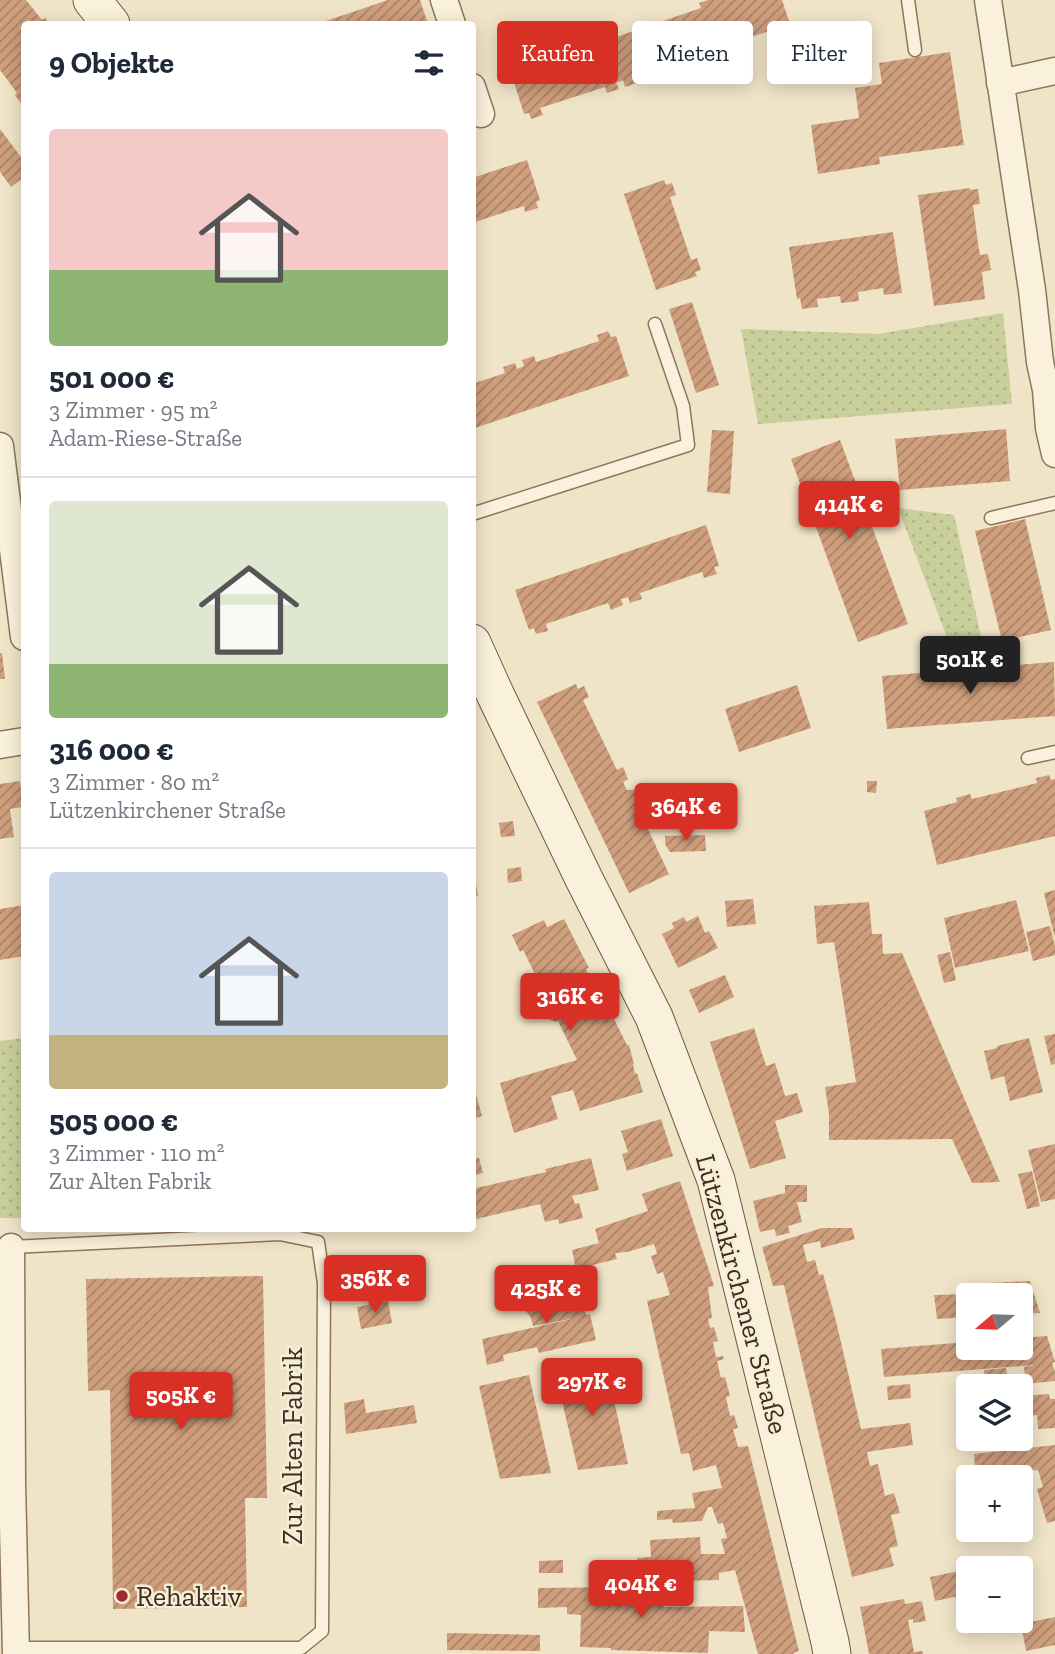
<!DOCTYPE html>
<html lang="de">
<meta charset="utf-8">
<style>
:root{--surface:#fff;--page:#f2f2f3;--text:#1f2937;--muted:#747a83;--line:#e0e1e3;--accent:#d93025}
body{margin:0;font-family:"Zilla Slab",serif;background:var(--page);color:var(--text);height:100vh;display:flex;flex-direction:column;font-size:26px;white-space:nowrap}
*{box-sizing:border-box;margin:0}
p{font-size:23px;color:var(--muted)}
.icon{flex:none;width:38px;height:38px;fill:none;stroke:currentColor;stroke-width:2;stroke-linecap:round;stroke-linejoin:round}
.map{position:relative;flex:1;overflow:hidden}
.drawer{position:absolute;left:21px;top:21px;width:455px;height:1211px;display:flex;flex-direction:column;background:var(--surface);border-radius:7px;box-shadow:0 4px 18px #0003}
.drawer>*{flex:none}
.hud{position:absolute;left:497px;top:21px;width:452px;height:63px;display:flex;gap:14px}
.needle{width:46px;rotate:251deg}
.fabs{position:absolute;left:956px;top:1283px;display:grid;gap:14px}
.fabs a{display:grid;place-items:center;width:77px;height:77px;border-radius:7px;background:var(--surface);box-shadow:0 4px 18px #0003;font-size:35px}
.price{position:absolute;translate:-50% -60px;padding:0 16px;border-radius:7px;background:var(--accent);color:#fff;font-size:23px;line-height:46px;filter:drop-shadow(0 2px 4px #0008)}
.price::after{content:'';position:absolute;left:50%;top:42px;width:21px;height:16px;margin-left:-10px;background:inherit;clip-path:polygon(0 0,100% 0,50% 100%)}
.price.active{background:#222;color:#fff}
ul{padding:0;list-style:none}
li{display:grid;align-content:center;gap:14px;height:371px;padding:0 28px}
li+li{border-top:2px solid var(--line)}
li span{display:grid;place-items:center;height:217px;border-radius:7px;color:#555}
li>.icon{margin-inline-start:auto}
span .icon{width:126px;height:126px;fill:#fffc;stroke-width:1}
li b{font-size:30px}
h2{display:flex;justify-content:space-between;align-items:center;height:84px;padding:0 28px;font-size:30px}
.pill{padding:0 24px;border-radius:7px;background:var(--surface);box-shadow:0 4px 18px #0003;font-size:24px;line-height:63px}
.pill.active{background:var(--accent);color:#fff}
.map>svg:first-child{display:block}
.grass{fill:url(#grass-dots)}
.building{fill:url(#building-hatch)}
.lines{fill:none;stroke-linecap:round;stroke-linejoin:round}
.lane-casing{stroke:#8d765c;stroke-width:15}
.street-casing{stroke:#8d765c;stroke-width:29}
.secondary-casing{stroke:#6f573f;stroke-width:39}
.lane{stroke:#faf1dc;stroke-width:12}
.street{stroke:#faf1dc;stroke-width:26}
.secondary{stroke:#faf1dc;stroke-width:37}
.poi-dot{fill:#9e2a2b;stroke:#f7eed8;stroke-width:2.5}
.labels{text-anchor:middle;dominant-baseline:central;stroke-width:5;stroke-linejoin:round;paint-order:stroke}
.street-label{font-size:28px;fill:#3d2e20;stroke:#f7eed8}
.poi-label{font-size:28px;fill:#3d2e20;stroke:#f7eed8;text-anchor:start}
</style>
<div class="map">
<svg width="1055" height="1654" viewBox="0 0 1055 1654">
<defs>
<pattern id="grass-dots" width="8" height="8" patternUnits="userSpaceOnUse" patternTransform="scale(1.75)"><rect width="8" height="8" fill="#c9cf9b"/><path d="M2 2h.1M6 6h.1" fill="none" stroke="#aeb285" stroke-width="1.8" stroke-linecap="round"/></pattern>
<pattern id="building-hatch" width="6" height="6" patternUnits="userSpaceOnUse" patternTransform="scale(1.75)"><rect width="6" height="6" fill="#cf9f7d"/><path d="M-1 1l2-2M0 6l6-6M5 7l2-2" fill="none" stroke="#a98266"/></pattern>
</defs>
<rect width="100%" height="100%" fill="#f0e4c8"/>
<g class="grass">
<path d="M 1003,313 L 1012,404 L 758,424 L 741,329 L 878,334 Z"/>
<path d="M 898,508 L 954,515 L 983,645 L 951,648 Z"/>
<path d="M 24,1038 L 24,1218 L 0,1218 L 0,1041 Z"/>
</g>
<g class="building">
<path d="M 0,0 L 26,0 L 42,20 L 45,18 L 50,24 L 24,24 L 24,108 L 15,95 L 17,93 L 0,70 Z"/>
<path d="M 388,0 L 420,0 L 428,24 L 317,24 Z"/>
<path d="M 708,0 L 782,0 L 790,24 L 710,51 L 713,57 L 701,61 L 698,55 L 635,76 L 637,83 L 625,87 L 623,80 L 616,83 L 619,89 L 607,93 L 605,87 L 540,108 L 543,115 L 531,119 L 529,113 L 524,114 L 511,73 L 701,8 L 699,3 Z"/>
<path d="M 950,52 L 964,145 L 879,157 L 880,164 L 818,174 L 811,125 L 859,118 L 855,88 L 882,84 L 879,63 Z"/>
<path d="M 0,129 L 24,161 L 24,177 L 11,187 L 0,172 Z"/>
<path d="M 527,160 L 540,200 L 536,202 L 538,208 L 525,212 L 524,206 L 472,223 L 472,178 Z"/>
<path d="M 664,180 L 666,185 L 672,183 L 676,195 L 670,197 L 691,260 L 697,258 L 701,270 L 695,272 L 697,276 L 656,290 L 624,194 Z"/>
<path d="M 970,188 L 970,190 L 978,189 L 980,204 L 973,205 L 978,243 L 980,255 L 988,254 L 991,270 L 982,272 L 985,299 L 934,306 L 918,195 Z"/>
<path d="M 893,232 L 902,293 L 884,295 L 883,288 L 858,292 L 859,301 L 841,303 L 840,296 L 817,299 L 818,307 L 802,309 L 800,298 L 797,299 L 789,247 Z"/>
<path d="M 692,302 L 719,385 L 696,393 L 669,309 Z"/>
<path d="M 608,331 L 611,337 L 616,336 L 629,376 L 472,429 L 472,384 L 505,373 L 503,367 L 515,363 L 517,369 L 524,366 L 522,360 L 534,356 L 536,362 L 599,341 L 597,335 Z"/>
<path d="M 1006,429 L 1010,481 L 900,490 L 895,439 Z"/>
<path d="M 712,430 L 734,431 L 730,494 L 707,492 Z"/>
<path d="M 840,440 L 908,624 L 858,642 L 791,459 Z"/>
<path d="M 1025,519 L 1051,630 L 1002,641 L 975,531 Z"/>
<path d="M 706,525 L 719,566 L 714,567 L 717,574 L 704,578 L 702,572 L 640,593 L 642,599 L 630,603 L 628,597 L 625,598 L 621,599 L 623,605 L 611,610 L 608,603 L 546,624 L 548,631 L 536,634 L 534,628 L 529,630 L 515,590 Z"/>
<path d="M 0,653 L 2,653 L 5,679 L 0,679 Z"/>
<path d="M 1054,662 L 1055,716 L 887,729 L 882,676 Z"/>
<path d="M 576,684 L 578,689 L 584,686 L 589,697 L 583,700 L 617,770 L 623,767 L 628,779 L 623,782 L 627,790 L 726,787 L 727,812 L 656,814 L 655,806 L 649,806 L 648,800 L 636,800 L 637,806 L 669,874 L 629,893 L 537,702 Z"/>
<path d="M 797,685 L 811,728 L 739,752 L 725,709 Z"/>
<path d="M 1049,775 L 1051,780 L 1055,779 L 1055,836 L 937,865 L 924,811 L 957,802 L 956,798 L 970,794 L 972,799 L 1037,783 L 1036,778 Z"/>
<path d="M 20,781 L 23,807 L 10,809 L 14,837 L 0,839 L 0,784 Z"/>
<path d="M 867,781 L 877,781 L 876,793 L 867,792 Z"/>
<path d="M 513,821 L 515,836 L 501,837 L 499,823 Z"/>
<path d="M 705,835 L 706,851 L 670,852 L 665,844 L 665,836 Z"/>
<path d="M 521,867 L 522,881 L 508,883 L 507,869 Z"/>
<path d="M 472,872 L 474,872 L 478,896 L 472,897 Z"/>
<path d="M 1055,890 L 1055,935 L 1054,935 L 1044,893 Z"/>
<path d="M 753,899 L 756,924 L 727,927 L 725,901 Z"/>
<path d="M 1016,900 L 1029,951 L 955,968 L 944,918 Z"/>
<path d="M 869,902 L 872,934 L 882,934 L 883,954 L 902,953 L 1000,1182 L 972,1183 L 952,1139 L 829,1140 L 829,1114 L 825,1087 L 856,1082 L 834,942 L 817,944 L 814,906 Z"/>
<path d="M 24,905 L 24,956 L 0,960 L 0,909 Z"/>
<path d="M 698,916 L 705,933 L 709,931 L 718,948 L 678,968 L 662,934 L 674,928 L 672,923 L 684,917 L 686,922 Z"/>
<path d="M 564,919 L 589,968 L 586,969 L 596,990 L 599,989 L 627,1045 L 629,1045 L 634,1064 L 633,1065 L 635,1074 L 637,1073 L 643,1092 L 580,1111 L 573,1090 L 551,1096 L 558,1119 L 514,1133 L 500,1083 L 577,1060 L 558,1021 L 556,1022 L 546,1018 L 532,992 L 538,980 L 523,950 L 520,952 L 512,935 L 544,920 L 547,927 Z"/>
<path d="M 1050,926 L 1055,946 L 1055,955 L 1033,961 L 1026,932 Z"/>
<path d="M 950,952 L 956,980 L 944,983 L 937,955 Z"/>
<path d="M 725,975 L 734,997 L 699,1013 L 689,990 Z"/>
<path d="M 754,1028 L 766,1066 L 775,1063 L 785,1096 L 797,1093 L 803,1112 L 775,1121 L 786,1158 L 750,1169 L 710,1042 Z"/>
<path d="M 1055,1034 L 1055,1064 L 1051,1065 L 1044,1036 Z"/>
<path d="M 1029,1038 L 1043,1092 L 1010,1101 L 1004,1076 L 991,1080 L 984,1051 L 997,1048 L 997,1046 Z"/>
<path d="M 472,1091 L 475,1091 L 482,1116 L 472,1119 Z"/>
<path d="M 661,1119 L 673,1156 L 627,1171 L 622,1154 L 628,1152 L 621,1131 Z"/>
<path d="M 1055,1144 L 1055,1199 L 1041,1202 L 1028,1150 Z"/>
<path d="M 479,1158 L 483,1173 L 472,1176 L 472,1159 Z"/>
<path d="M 591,1158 L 599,1190 L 572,1196 L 575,1204 L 579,1203 L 583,1218 L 559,1224 L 558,1219 L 545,1222 L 540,1204 L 472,1220 L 472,1189 L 546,1172 L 545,1169 Z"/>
<path d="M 1032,1171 L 1040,1206 L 1027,1209 L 1018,1174 Z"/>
<path d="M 680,1181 L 714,1286 L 708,1287 L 712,1318 L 708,1319 L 710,1328 L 714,1327 L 718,1341 L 713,1342 L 716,1357 L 723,1356 L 724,1359 L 717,1361 L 721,1378 L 725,1377 L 730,1396 L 726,1397 L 730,1416 L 734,1415 L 738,1428 L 733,1429 L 738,1447 L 748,1446 L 799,1651 L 793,1653 L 794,1654 L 758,1654 L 735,1570 L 719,1573 L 719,1580 L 638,1582 L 637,1558 L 651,1557 L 650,1540 L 700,1537 L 701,1554 L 725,1554 L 721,1539 L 727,1538 L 723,1523 L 718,1524 L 712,1507 L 708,1507 L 702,1521 L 673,1523 L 672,1519 L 657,1520 L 657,1511 L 695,1508 L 692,1493 L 722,1488 L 716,1465 L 693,1471 L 689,1453 L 681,1454 L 647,1301 L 670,1295 L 663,1272 L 657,1274 L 651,1256 L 657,1254 L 654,1244 L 627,1252 L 615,1253 L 617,1259 L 576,1269 L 572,1250 L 599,1243 L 595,1229 L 648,1211 L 642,1194 Z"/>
<path d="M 785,1185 L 807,1185 L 807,1202 L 797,1202 L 802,1222 L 788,1226 L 790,1233 L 776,1236 L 775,1229 L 760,1232 L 753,1201 L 785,1193 Z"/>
<path d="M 822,1228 L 852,1228 L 855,1239 L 821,1248 L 820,1241 L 803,1245 L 807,1262 L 815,1260 L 819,1275 L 823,1274 L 836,1321 L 861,1429 L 910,1423 L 913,1445 L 867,1452 L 870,1466 L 878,1464 L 885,1496 L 894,1493 L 900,1513 L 891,1515 L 898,1546 L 889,1548 L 894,1566 L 852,1577 L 784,1285 L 773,1286 L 762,1247 Z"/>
<path d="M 263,1276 L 267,1498 L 245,1498 L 247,1607 L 113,1609 L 110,1390 L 88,1391 L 86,1279 Z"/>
<path d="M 1030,1281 L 1040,1313 L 1020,1314 L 1020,1295 L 981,1295 L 981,1293 L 990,1292 L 989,1283 Z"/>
<path d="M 579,1282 L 586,1315 L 590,1314 L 596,1340 L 539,1353 L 537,1347 L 503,1355 L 504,1361 L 487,1365 L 482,1339 L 576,1318 L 533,1326 L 531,1318 L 524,1308 L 526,1295 Z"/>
<path d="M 968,1294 L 968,1317 L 937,1319 L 934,1295 Z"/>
<path d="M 388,1301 L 392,1323 L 361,1329 L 357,1307 Z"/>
<path d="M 1047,1336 L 1055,1362 L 1052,1363 L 1055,1372 L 1055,1381 L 1026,1384 L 1024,1367 L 1035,1365 L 884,1377 L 881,1349 L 968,1342 L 968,1348 L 1020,1348 L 1020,1338 Z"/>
<path d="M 606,1364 L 628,1464 L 578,1470 L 556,1375 Z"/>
<path d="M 1006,1368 L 1007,1374 L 995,1374 L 996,1386 L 985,1386 L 984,1370 Z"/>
<path d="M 529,1375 L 551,1473 L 500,1479 L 479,1386 Z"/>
<path d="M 910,1384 L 911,1398 L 888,1400 L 887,1386 Z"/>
<path d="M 1049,1394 L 1050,1399 L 1055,1399 L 1055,1428 L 1038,1429 L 1037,1415 L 1020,1417 L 1020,1396 Z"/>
<path d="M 364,1399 L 366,1413 L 414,1405 L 417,1423 L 346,1434 L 344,1403 Z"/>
<path d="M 1055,1445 L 1055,1521 L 1047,1523 L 1037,1489 L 1043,1487 L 1038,1470 L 1027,1471 L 1028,1478 L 1020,1479 L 1020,1477 L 976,1477 L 974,1454 Z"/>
<path d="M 563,1560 L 563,1573 L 539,1573 L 539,1561 Z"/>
<path d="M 968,1569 L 968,1594 L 935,1601 L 930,1577 Z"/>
<path d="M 628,1587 L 628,1594 L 664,1593 L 664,1607 L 743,1606 L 745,1632 L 709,1631 L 708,1653 L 611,1650 L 611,1648 L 580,1647 L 581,1615 L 567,1614 L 567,1607 L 538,1608 L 538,1588 Z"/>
<path d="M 904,1599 L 905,1604 L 922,1601 L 926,1621 L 913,1623 L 913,1619 L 908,1620 L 914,1652 L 922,1651 L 923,1654 L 869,1654 L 860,1607 Z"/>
<path d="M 1055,1617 L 1055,1645 L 1026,1651 L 1021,1624 Z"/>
<path d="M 447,1633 L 540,1635 L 540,1651 L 447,1650 Z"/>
</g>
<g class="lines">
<g class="lane-casing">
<g id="lane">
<path d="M 908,0 L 915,50"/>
<path d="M 472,514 L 688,445 L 683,406 L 655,324"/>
<path d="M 991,518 L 1055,503"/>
<path d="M 1028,758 L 1055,752"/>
<path d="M 11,1247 L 280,1234 L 318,1242 L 324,1283 L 322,1631 L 301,1648 L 16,1648"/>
</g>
</g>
<g class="street-casing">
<g id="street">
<path d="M 444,0 L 452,24"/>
<path d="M 988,0 L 1032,290 L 1040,362 L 1046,390 L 1049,428 L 1055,454"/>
<path d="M 1000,83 L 1055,71"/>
<path d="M 472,87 L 481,114"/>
<path d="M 0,446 L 24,637"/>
<path d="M 0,745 L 24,741"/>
<path d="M 11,1247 L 12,1483 L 16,1654"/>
</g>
</g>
<g class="secondary-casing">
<g id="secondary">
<path d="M 92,0 L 111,24"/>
<path d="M 472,643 L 496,696 L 584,879 L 654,1017 L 716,1180 L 830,1642 L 832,1654"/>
</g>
</g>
<use href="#lane" class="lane"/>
<use href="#street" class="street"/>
<use href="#secondary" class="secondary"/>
</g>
<circle class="poi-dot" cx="122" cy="1596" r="7"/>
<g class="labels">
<g class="street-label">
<text transform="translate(742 1294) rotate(75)">Lützenkirchener Straße</text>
<text transform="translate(292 1446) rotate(-90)">Zur Alten Fabrik</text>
</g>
<g class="poi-label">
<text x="136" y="1596">Rehaktiv</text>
</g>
</g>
</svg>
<div class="fabs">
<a><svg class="needle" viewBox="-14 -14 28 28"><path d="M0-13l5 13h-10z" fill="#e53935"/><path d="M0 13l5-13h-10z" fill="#747a83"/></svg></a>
<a><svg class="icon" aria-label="layers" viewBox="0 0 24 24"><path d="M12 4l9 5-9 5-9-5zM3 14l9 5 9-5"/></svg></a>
<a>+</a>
<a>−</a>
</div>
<b class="price" style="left:849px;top:541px">414K €</b>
<b class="price active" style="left:970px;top:696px">501K €</b>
<b class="price" style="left:686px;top:843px">364K €</b>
<b class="price" style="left:570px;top:1033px">316K €</b>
<b class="price" style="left:375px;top:1315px">356K €</b>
<b class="price" style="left:546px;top:1325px">425K €</b>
<b class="price" style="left:592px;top:1418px">297K €</b>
<b class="price" style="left:181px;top:1432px">505K €</b>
<b class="price" style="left:641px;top:1620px">404K €</b>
<div class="hud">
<a class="pill active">Kaufen</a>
<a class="pill">Mieten</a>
<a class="pill">Filter</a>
</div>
<section class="drawer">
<h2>9 Objekte<svg class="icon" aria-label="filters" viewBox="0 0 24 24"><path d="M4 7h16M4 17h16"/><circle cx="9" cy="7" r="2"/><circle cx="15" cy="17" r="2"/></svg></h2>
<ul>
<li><span style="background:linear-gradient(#f6c9c9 65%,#8fb573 0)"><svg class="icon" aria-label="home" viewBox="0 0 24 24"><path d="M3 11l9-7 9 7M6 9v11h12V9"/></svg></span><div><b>501 000 €</b><p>3 Zimmer · 95 m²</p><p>Adam-Riese-Straße</p></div></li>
<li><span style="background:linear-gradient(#dfe7d0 75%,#8fb573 0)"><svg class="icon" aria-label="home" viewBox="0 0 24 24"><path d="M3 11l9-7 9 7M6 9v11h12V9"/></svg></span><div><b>316 000 €</b><p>3 Zimmer · 80 m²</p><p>Lützenkirchener Straße</p></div></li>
<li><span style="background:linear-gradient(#c9d6e8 75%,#c2b280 0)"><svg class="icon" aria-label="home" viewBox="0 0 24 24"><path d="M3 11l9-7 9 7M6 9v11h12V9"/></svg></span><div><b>505 000 €</b><p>3 Zimmer · 110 m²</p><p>Zur Alten Fabrik</p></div></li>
</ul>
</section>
</div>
